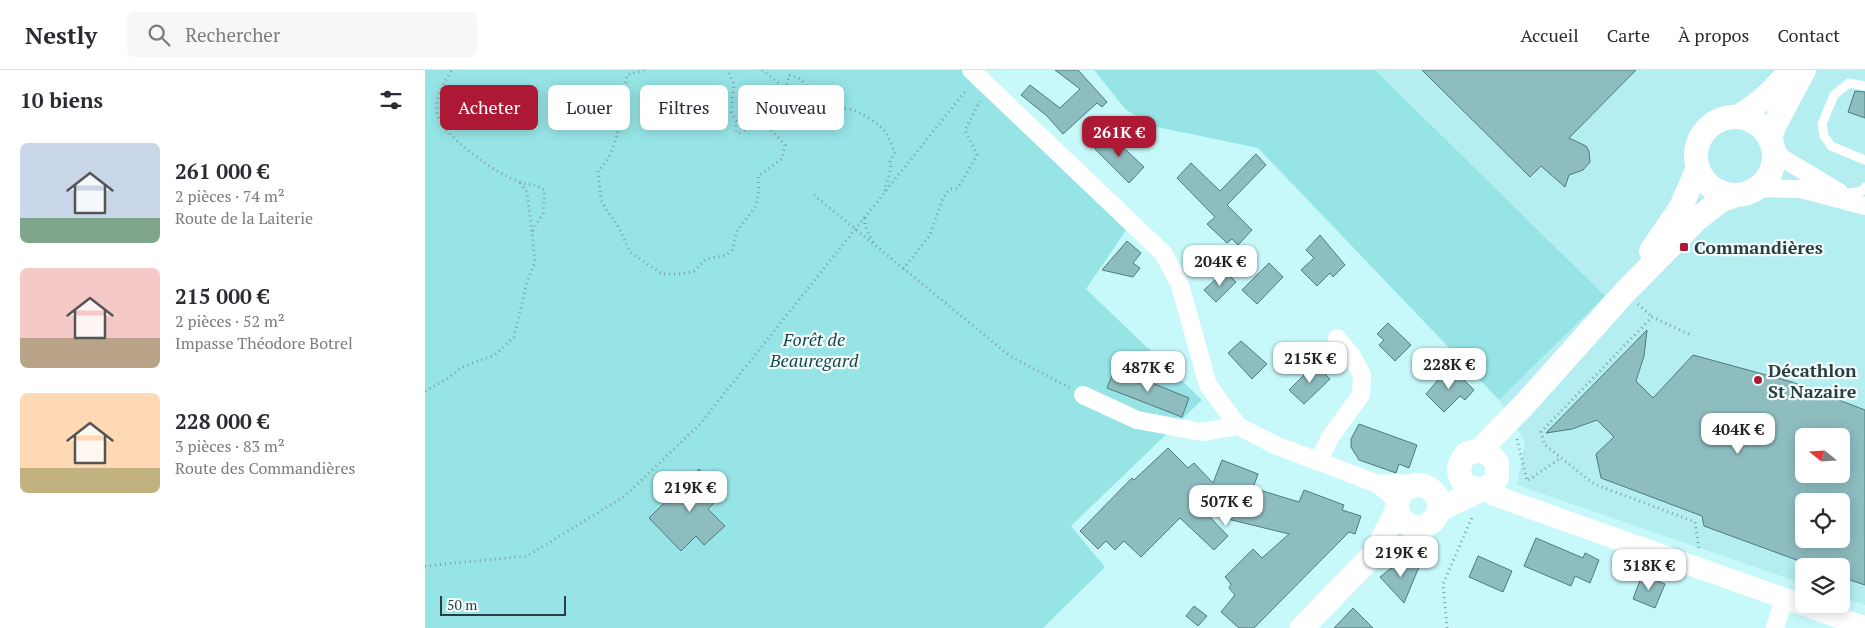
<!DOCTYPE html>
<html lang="fr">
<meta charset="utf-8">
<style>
:root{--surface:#fff;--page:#f7f7f7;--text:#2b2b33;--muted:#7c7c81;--line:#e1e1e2;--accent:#ad1934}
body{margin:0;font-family:"PT Serif",serif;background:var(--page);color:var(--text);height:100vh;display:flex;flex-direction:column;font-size:19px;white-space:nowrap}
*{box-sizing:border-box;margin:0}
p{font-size:16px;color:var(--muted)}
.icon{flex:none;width:28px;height:28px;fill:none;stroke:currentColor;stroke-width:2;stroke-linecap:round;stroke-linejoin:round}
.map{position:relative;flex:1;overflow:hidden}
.side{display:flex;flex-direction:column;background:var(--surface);width:425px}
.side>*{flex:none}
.banner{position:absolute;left:15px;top:15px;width:475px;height:45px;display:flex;gap:10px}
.needle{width:32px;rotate:288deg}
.buttons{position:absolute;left:1370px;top:358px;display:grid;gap:10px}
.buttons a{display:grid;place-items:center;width:55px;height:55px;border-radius:8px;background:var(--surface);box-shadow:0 2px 12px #0003;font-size:25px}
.scale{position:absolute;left:15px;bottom:12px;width:126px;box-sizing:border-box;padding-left:5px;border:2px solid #2b3e3f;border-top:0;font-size:14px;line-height:18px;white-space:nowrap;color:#2b3e3f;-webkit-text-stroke:4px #f4fefe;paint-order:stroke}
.price{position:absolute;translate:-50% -42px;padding:0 11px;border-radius:10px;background:#fff;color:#222;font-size:16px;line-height:32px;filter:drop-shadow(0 1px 2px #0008)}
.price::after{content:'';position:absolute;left:50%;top:30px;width:15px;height:11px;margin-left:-8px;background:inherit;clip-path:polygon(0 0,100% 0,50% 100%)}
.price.active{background:var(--accent);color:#fff}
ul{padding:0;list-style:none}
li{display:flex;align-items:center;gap:15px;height:125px;padding:0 20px}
li span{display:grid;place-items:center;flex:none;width:140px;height:100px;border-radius:8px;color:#555}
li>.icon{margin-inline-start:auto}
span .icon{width:60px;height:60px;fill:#fffc;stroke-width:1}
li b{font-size:21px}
h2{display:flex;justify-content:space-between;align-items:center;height:60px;padding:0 20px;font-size:21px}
.pill{padding:0 18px;border-radius:8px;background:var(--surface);box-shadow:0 2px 12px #0003;font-size:18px;line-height:45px}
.pill.active{background:var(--accent);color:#fff}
header{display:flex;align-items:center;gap:30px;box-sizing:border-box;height:70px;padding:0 25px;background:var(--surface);border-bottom:1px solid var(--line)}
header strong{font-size:24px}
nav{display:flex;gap:28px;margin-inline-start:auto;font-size:18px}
.search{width:350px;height:45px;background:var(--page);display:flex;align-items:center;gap:12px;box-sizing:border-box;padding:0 18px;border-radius:8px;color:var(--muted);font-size:19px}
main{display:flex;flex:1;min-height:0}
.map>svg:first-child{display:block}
.built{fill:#b4eef0;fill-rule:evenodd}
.green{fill:#96e4e6}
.building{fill:#8ebdbf;stroke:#4e7b7d;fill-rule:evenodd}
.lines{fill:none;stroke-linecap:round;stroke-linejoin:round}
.path{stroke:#7fa2a3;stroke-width:3;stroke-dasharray:1 4;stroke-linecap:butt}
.service{stroke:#fff;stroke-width:9}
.minor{stroke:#fff;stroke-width:18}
.tertiary{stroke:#fff;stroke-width:21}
.secondary{stroke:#fff;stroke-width:24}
.poi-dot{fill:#ad1934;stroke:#f4fefe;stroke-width:2}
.labels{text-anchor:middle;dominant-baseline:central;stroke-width:4.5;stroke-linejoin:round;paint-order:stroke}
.poi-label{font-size:18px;font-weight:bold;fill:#2b3e3f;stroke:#f4fefe;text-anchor:start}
.park-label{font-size:18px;font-style:italic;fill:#184547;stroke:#f4fefe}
</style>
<header>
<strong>Nestly</strong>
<div class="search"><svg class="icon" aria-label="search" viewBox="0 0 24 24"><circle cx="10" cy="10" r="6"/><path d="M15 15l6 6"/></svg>Rechercher</div>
<nav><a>Accueil</a><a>Carte</a><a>À propos</a><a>Contact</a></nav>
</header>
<main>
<section class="side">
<h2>10 biens<svg class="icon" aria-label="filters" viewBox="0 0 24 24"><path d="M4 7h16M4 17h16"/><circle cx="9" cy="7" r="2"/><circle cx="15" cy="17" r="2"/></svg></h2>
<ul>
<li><span style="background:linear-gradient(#c9d6e8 75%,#7fa58c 0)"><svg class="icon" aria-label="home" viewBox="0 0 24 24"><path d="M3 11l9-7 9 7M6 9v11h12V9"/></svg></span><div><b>261 000 €</b><p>2 pièces · 74 m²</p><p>Route de la Laiterie</p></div></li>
<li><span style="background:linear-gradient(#f6c9c9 70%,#b9a48a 0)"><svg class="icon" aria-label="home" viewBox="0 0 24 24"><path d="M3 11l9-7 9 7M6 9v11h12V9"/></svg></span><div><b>215 000 €</b><p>2 pièces · 52 m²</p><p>Impasse Théodore Botrel</p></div></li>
<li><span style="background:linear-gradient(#ffd9b3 75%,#c2b280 0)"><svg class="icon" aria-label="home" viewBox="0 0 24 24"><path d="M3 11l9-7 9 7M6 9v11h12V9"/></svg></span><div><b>228 000 €</b><p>3 pièces · 83 m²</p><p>Route des Commandières</p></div></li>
</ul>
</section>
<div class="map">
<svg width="1440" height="558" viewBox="0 0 1440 558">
<rect width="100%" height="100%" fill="#c8f9fa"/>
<path class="built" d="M 950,0 L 1440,0 L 1440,535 L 1416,527 L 1416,496 L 1379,496 L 1379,514 L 1092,415 L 1100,372 L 1074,330 L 1180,226 ZM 1379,366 L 1416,366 L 1416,404 L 1379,404 ZM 1379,431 L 1416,431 L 1416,469 L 1379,469 Z"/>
<g class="green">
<path d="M 0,0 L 554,0 L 706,153 L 661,219 L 777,330 L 646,456 L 680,497 L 618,558 L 0,558 Z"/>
<path d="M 669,0 L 950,0 L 1180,226 L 1074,330 L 833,78 L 732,57 L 701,40 Z"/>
</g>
<g class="building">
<path d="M 630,0 L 653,0 L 682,32 L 677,37 L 672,33 L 638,64 L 622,46 L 596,25 L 605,15 L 635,38 L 655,19 Z"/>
<path d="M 997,0 L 1211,0 L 1144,68 L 1161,76 L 1164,81 L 1165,92 L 1158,100 L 1144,105 L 1140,117 L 1116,96 L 1105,107 Z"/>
<path d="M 1430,21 L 1440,22 L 1440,48 L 1423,42 Z"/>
<path d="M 684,64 L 719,97 L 704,113 L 670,79 Z"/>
<path d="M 831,84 L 841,95 L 802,135 L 827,160 L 813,175 L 807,169 L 802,173 L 782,154 L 790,147 L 752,108 L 766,93 L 795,121 Z"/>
<path d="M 895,165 L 920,195 L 908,207 L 905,203 L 892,216 L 876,200 L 889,188 L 881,180 Z"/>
<path d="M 702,171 L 716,183 L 708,193 L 715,198 L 708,207 L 677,200 Z"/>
<path d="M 844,193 L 858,207 L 832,234 L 817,220 Z"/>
<path d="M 802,203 L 811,212 L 791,232 L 779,220 L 791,209 L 793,211 Z"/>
<path d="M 963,253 L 986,275 L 970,291 L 954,275 L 959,270 L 952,264 Z"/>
<path d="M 1222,260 L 1219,286 L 1211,311 L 1228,328 L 1268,285 L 1367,312 L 1440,340 L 1440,515 L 1416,507 L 1416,496 L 1388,496 L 1279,456 L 1277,446 L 1176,408 L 1171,384 L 1189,367 L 1172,350 L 1147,359 L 1121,363 ZM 1379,366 L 1416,366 L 1416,404 L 1379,404 ZM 1379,431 L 1416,431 L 1416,469 L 1379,469 Z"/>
<path d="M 816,271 L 842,294 L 827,309 L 803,283 Z"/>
<path d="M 890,294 L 905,309 L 879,334 L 864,320 Z"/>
<path d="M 1025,296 L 1049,320 L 1040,330 L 1035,326 L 1019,342 L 1001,324 Z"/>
<path d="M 690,298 L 764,328 L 757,347 L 682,318 Z"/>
<path d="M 934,354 L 992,375 L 984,398 L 974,394 L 971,403 L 934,390 L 926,377 L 926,369 Z"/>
<path d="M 743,378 L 763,398 L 769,393 L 788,413 L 797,390 L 833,404 L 828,418 L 874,432 L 879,420 L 919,435 L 917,440 L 936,446 L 930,464 L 924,462 L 829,558 L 814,558 L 796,542 L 810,525 L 804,518 L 806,514 L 800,507 L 828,479 L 837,488 L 864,464 L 782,444 L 803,466 L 789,480 L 755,448 L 716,487 L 699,471 L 690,480 L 681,471 L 673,479 L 655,461 L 707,408 L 709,410 Z"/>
<path d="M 274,399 L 298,424 L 283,439 L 300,456 L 279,475 L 271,466 L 256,481 L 224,448 Z"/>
<path d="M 1111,468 L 1158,488 L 1160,483 L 1174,490 L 1165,513 L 1150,506 L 1146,516 L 1099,496 Z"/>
<path d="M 1053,486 L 1087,501 L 1078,522 L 1044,507 Z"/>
<path d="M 976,490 L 987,490 L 994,497 L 979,533 L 955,507 Z"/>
<path d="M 1217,505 L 1240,514 L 1230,538 L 1208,529 Z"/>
<path d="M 769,536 L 782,546 L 773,556 L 761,546 Z"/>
<path d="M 928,538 L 948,558 L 909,558 Z"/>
</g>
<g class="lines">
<g class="path">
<path d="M 219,0 L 202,5 C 198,30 194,86 173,100 L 176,130 L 182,141 L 192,154 L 205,182 L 237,204 L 257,204 L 269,201 L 281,189 L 302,185 L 307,180 L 312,161 L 331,136 L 334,120 L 333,106 L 357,89 L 360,75 C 343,57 340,47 316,63 L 311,62 L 311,51 L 306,41 L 309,14 L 302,0"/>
<path d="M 337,0 L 361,19 L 364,5 C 386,9 381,25 397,35 C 408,42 412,38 423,39 C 434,40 456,55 462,64 C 465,70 467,77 470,82 L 465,92 L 466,98 L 459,122"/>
<path d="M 95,113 L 102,122 L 107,162"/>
<path d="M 389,125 L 585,286 L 645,318"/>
<path d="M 440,148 L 440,156 L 449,174"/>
<path d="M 478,199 L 505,165 L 518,128 L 525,119 L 533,118 L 552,85 L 540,60 L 555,31"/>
<path d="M 1213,234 L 1227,247"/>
<path d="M 1264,264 L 1227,247 L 1116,362 L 1120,375 L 1169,414 L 1270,452 L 1274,480"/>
<path d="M 0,321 L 22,309 L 37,297 L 70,285 L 89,267 L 102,212 L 110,192 L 107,162 L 118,143 L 120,120 C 108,113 106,116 95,112 C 74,106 14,64 12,42 C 10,26 19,13 27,0"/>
<path d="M 1092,369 L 1102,411 L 1136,388"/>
<path d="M 0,496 L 102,486 L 200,426 L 275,354 L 542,19"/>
<path d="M 1022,558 L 1018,514 L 1048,445"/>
</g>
<g class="service">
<path d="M 1440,16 L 1424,13 L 1409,25 L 1397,54 L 1399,66 L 1406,76 L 1440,90"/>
<path d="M 1417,124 L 1437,121 L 1440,117"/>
</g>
<g class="minor">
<path d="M 546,0 L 739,184 L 755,215 L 783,315 L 813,356 L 850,375 L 953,414 L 972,431"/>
<path d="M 1348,78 L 1357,88 L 1414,122"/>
<path d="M 1333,118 L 1376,119 L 1440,136"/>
<path d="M 658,325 L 712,350 L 777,362 L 813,356"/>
<path d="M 893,391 L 906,366 L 936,325 L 937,305 L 927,286 L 912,268"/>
<path d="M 953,414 L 975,413 L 986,415"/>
<path d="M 1350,558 L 1359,529"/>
</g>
<path class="tertiary" d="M 1062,419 L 1068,425 L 1440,557"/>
<g class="secondary">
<path d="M 1312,47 C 1334,36 1350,18 1366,0"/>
<circle cx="1310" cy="86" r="39"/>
<path d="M 1345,70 L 1349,56 L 1379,0"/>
<path d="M 1226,181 L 1256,137 L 1273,98"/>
<path d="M 1054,381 L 1099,335 L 1200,222 L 1271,150 L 1295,131 L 1312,125"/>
<circle cx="993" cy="436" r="21"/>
<path d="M 1014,440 L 1068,414 L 1072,407 L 1072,393 C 1064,381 1054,378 1041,384 C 1032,395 1032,405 1041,416 L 1055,420"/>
<path d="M 877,558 L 951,482 L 972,440"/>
</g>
</g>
<g class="poi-dot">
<rect x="1254" y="172" width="10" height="10" rx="2.5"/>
<circle cx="1333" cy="310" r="5"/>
</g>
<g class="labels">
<g class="poi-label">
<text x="1269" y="177">Commandières</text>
<text x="1343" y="300">Décathlon<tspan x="1343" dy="21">St Nazaire</tspan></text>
</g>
<g class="park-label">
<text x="389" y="269">Forêt de<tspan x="389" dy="21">Beauregard</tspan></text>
</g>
</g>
</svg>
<div class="buttons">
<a><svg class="needle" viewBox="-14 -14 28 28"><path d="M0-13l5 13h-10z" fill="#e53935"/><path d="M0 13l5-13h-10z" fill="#7c7c81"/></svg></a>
<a><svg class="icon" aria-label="locate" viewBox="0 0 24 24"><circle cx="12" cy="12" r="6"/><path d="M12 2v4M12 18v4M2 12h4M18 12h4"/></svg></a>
<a><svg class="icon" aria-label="layers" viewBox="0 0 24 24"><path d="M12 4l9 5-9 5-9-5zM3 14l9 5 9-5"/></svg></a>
</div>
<div class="scale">50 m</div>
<b class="price active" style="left:694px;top:88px">261K €</b>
<b class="price" style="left:795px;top:217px">204K €</b>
<b class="price" style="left:885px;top:314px">215K €</b>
<b class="price" style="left:1024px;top:320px">228K €</b>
<b class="price" style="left:723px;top:323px">487K €</b>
<b class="price" style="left:1313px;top:385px">404K €</b>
<b class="price" style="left:265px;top:443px">219K €</b>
<b class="price" style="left:801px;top:457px">507K €</b>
<b class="price" style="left:976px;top:508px">219K €</b>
<b class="price" style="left:1224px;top:521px">318K €</b>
<div class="banner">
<a class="pill active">Acheter</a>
<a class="pill">Louer</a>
<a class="pill">Filtres</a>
<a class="pill">Nouveau</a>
</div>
</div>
</main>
